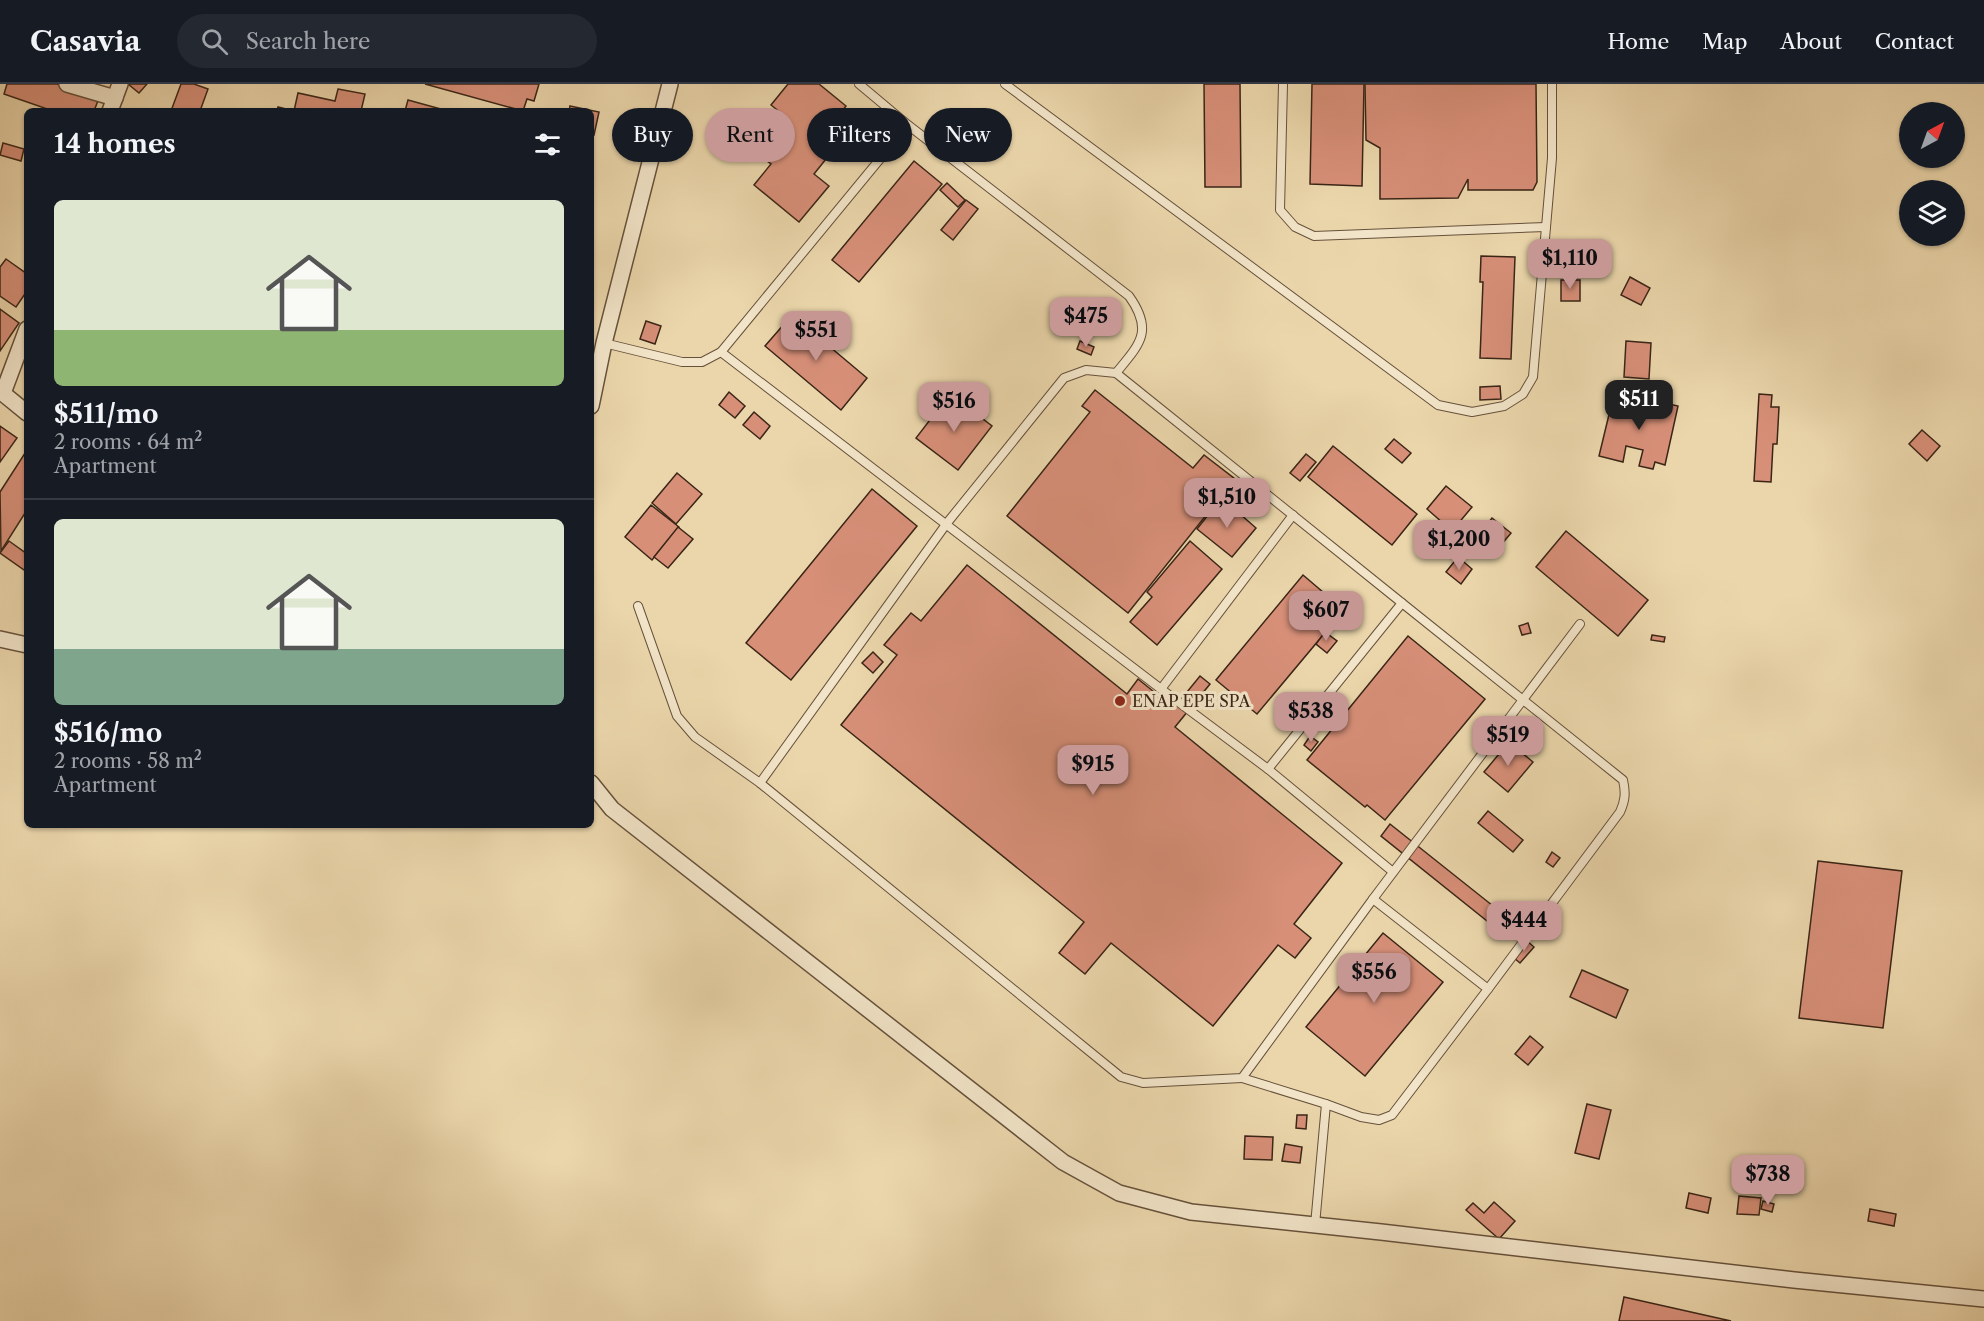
<!DOCTYPE html>
<meta charset="utf-8">
<style>
:root{--surface:#171b24;--page:#242831;--text:#f1f3f6;--muted:#9ea1a6;--line:#363941;--accent:#c59692}
body{margin:0;font-family:"Libre Caslon Text",serif;background:var(--page);color:var(--text);height:100vh;display:flex;flex-direction:column;font-size:22px;white-space:nowrap}
*{box-sizing:border-box;margin:0}
p{font-size:20px;color:var(--muted)}
.icon{flex:none;width:33px;height:33px;fill:none;stroke:currentColor;stroke-width:2;stroke-linecap:round;stroke-linejoin:round}
.map{position:relative;flex:1;overflow:hidden}
.drawer{position:absolute;left:24px;top:24px;width:570px;height:720px;display:flex;flex-direction:column;background:var(--surface);border-radius:9px;box-shadow:0 2px 4px #0004}
.drawer>*{flex:none}
.guide{position:absolute;left:612px;top:24px;width:570px;height:54px;display:flex;gap:12px}
.needle{width:39px;rotate:41deg}
.buttons{position:absolute;left:1899px;top:18px;display:grid;gap:12px}
.buttons a{display:grid;place-items:center;width:66px;height:66px;border-radius:50%;background:var(--surface);box-shadow:0 2px 4px #0004;font-size:30px}
.price{position:absolute;translate:-50% -51px;padding:0 14px;border-radius:12px;background:var(--accent);color:#111;font-size:20px;line-height:39px;filter:drop-shadow(0 2px 3px #0008)}
.price::after{content:'';position:absolute;left:50%;top:36px;width:18px;height:14px;margin-left:-9px;background:inherit;clip-path:polygon(0 0,100% 0,50% 100%)}
.price.current{background:#222;color:#fff}
ul{padding:0;list-style:none}
li{display:grid;align-content:center;gap:12px;height:318px;padding:0 30px}
li+li{border-top:2px solid var(--line)}
li span{display:grid;place-items:center;height:186px;border-radius:9px;color:#555}
li>.icon{margin-inline-start:auto}
span .icon{width:108px;height:108px;fill:#fffc;stroke-width:1}
li b{font-size:26px}
h2{display:flex;justify-content:space-between;align-items:center;height:72px;padding:0 30px;font-size:26px}
.pill{padding:0 21px;border-radius:27px;background:var(--surface);box-shadow:0 2px 4px #0004;font-size:21px;line-height:54px}
.pill.current{background:var(--accent);color:#111}
header{display:flex;align-items:center;gap:36px;box-sizing:border-box;height:84px;padding:0 30px;background:var(--surface);border-bottom:2px solid var(--line)}
header strong{font-size:28px}
nav{display:flex;gap:33px;margin-inline-start:auto;font-size:21px}
.search{width:420px;height:54px;background:var(--page);display:flex;align-items:center;gap:15px;box-sizing:border-box;padding:0 21px;border-radius:33px;color:var(--muted);font-size:22px}
.map>svg:first-child{display:block}
.building{fill:#d78f78;stroke:#3a2516;stroke-width:1.5}
.lines{fill:none;stroke-linecap:round;stroke-linejoin:round}
.service-casing{stroke:#66513b;stroke-width:10}
.minor-casing{stroke:#66513b;stroke-width:18}
.service{stroke:#f2e4c8;stroke-width:8}
.minor{stroke:#f2e4c8;stroke-width:15}
.poi-dot{fill:#8f2418;stroke:#f2e4c8;stroke-width:2}
.labels{text-anchor:middle;dominant-baseline:central;stroke-width:6;stroke-linejoin:round;paint-order:stroke}
.poi-label{font-size:16px;fill:#3a2516;stroke:#f2e4c8;text-anchor:start}
</style>
<header>
<strong>Casavia</strong>
<div class="search"><svg class="icon" aria-label="search" viewBox="0 0 24 24"><circle cx="10" cy="10" r="6"/><path d="M15 15l6 6"/></svg>Search here</div>
<nav><a>Home</a><a>Map</a><a>About</a><a>Contact</a></nav>
</header>
<div class="map">
<svg width="1984" height="1237" viewBox="0 0 1984 1237">
<rect width="100%" height="100%" fill="#ebd6ab"/>
<filter id="stains"><feTurbulence type="fractalNoise" baseFrequency=".00333" numOctaves="4"/><feColorMatrix values="0 0 0 0 .2 0 0 0 0 .09 0 0 0 0 .02 0 0 0 .5 -.17"/></filter>
<radialGradient id="worn" r=".72"><stop offset=".6" stop-color="#630" stop-opacity="0"/><stop offset="1" stop-color="#630" stop-opacity=".3"/></radialGradient>
<g class="building">
<path d="M 7,0 L 57,0 L 99,14 L 94,27 L 77,27 L 71,25 L 71,27 L 53,27 L 4,10 Z"/>
<path d="M 128,0 L 147,0 L 139,9 Z"/>
<path d="M 181,0 L 194,0 L 208,5 L 200,27 L 171,27 Z"/>
<path d="M 425,0 L 539,0 L 534,17 L 527,15 L 523,27 Z"/>
<path d="M 788,0 L 819,0 L 846,22 L 828,43 L 843,54 L 814,90 L 829,102 L 799,138 L 754,101 L 771,80 L 756,69 L 786,33 L 771,21 Z"/>
<path d="M 1204,0 L 1240,0 L 1241,103 L 1205,103 Z"/>
<path d="M 1312,0 L 1364,0 L 1362,102 L 1310,100 Z"/>
<path d="M 1365,0 L 1536,0 L 1537,98 L 1533,106 L 1468,106 L 1468,95 L 1458,114 L 1380,115 L 1380,64 L 1366,56 Z"/>
<path d="M 338,5 L 365,10 L 361,27 L 277,27 L 278,23 L 294,27 L 298,9 L 335,17 Z"/>
<path d="M 408,16 L 448,27 L 405,27 Z"/>
<path d="M 570,22 L 599,28 L 594,51 L 591,50 L 591,27 L 569,27 Z"/>
<path d="M 3,59 L 24,65 L 21,77 L 0,71 Z"/>
<path d="M 914,77 L 942,100 L 859,198 L 832,176 Z"/>
<path d="M 947,99 L 965,116 L 958,123 L 940,106 Z"/>
<path d="M 966,116 L 978,125 L 953,156 L 941,146 Z"/>
<path d="M 1481,172 L 1515,173 L 1511,275 L 1480,274 L 1483,198 L 1480,198 Z"/>
<path d="M 6,175 L 27,190 L 27,207 L 16,223 L 0,212 L 0,183 Z"/>
<path d="M 1630,193 L 1650,204 L 1641,221 L 1621,211 Z"/>
<rect x="1561" y="196" width="19" height="21"/>
<path d="M 0,225 L 19,239 L 0,267 Z"/>
<path d="M 792,231 L 867,294 L 841,326 L 765,262 Z"/>
<path d="M 646,237 L 661,242 L 655,260 L 640,255 Z"/>
<path d="M 1080,257 L 1094,263 L 1091,271 L 1077,265 Z"/>
<path d="M 1626,257 L 1651,259 L 1649,295 L 1624,293 Z"/>
<path d="M 1500,302 L 1501,315 L 1480,316 L 1480,303 Z"/>
<path d="M 1095,306 L 1193,384 L 1204,371 L 1235,395 L 1128,529 L 1007,432 L 1090,328 L 1082,322 Z"/>
<path d="M 729,308 L 745,322 L 735,334 L 719,321 Z"/>
<path d="M 1759,310 L 1772,311 L 1771,323 L 1779,323 L 1777,360 L 1773,360 L 1771,398 L 1754,397 Z"/>
<path d="M 1613,314 L 1650,323 L 1651,316 L 1678,322 L 1665,381 L 1655,378 L 1653,385 L 1639,382 L 1643,366 L 1626,362 L 1623,378 L 1599,372 Z"/>
<path d="M 946,315 L 962,328 L 966,322 L 992,342 L 958,386 L 916,354 Z"/>
<path d="M 754,328 L 770,342 L 760,355 L 743,341 Z"/>
<path d="M 0,342 L 17,354 L 0,378 Z"/>
<path d="M 1922,346 L 1940,362 L 1927,377 L 1909,360 Z"/>
<path d="M 1394,355 L 1411,369 L 1402,379 L 1385,365 Z"/>
<path d="M 1333,362 L 1417,430 L 1392,461 L 1308,393 Z"/>
<path d="M 27,366 L 27,426 L 1,467 L 0,408 Z"/>
<path d="M 1306,370 L 1316,378 L 1300,397 L 1290,389 Z"/>
<path d="M 677,389 L 702,410 L 676,440 L 652,419 Z"/>
<path d="M 1446,402 L 1472,423 L 1452,447 L 1427,425 Z"/>
<path d="M 872,405 L 917,442 L 791,596 L 746,559 Z"/>
<path d="M 651,421 L 679,443 L 652,476 L 625,453 Z"/>
<path d="M 1216,421 L 1226,430 L 1232,423 L 1256,444 L 1232,473 L 1197,445 Z"/>
<path d="M 1492,434 L 1511,449 L 1501,461 L 1483,446 Z"/>
<path d="M 678,443 L 693,455 L 668,484 L 654,473 Z"/>
<path d="M 1566,447 L 1648,516 L 1618,552 L 1536,483 Z"/>
<path d="M 9,457 L 27,470 L 27,488 L 0,469 Z"/>
<path d="M 1190,457 L 1222,485 L 1157,561 L 1130,538 L 1152,513 L 1147,508 Z"/>
<path d="M 1458,473 L 1472,485 L 1461,500 L 1446,488 Z"/>
<path d="M 967,481 L 1127,610 L 1138,595 L 1174,624 L 1200,592 L 1210,600 L 1175,643 L 1342,779 L 1294,840 L 1311,854 L 1295,874 L 1278,861 L 1213,942 L 1111,859 L 1085,890 L 1059,869 L 1084,838 L 841,641 L 897,571 L 884,561 L 911,529 L 921,537 Z"/>
<path d="M 1303,491 L 1344,526 L 1257,630 L 1216,596 Z"/>
<path d="M 1528,539 L 1531,549 L 1522,551 L 1519,542 Z"/>
<path d="M 1325,548 L 1337,557 L 1327,569 L 1316,560 Z"/>
<path d="M 1652,551 L 1665,553 L 1664,558 L 1651,556 Z"/>
<path d="M 1408,552 L 1485,615 L 1385,736 L 1367,721 L 1365,723 L 1307,676 Z"/>
<path d="M 873,568 L 883,578 L 873,589 L 862,579 Z"/>
<path d="M 1310,652 L 1318,658 L 1311,667 L 1304,661 Z"/>
<path d="M 1509,658 L 1533,678 L 1508,708 L 1484,688 Z"/>
<path d="M 1488,727 L 1523,756 L 1513,768 L 1478,739 Z"/>
<path d="M 1390,740 L 1517,841 L 1507,853 L 1381,752 Z"/>
<path d="M 1552,768 L 1560,774 L 1553,783 L 1546,778 Z"/>
<path d="M 1818,777 L 1902,787 L 1883,944 L 1799,934 Z"/>
<path d="M 1383,849 L 1443,898 L 1365,992 L 1306,943 Z"/>
<path d="M 1527,857 L 1534,863 L 1520,879 L 1513,873 Z"/>
<path d="M 1582,886 L 1628,906 L 1616,934 L 1570,913 Z"/>
<path d="M 1530,952 L 1543,963 L 1528,981 L 1515,970 Z"/>
<path d="M 1587,1020 L 1611,1026 L 1599,1075 L 1575,1069 Z"/>
<path d="M 1297,1031 L 1307,1031 L 1306,1045 L 1296,1044 Z"/>
<path d="M 1245,1052 L 1273,1053 L 1272,1076 L 1244,1075 Z"/>
<path d="M 1285,1060 L 1302,1063 L 1300,1079 L 1282,1077 Z"/>
<path d="M 1689,1109 L 1711,1114 L 1708,1129 L 1686,1124 Z"/>
<path d="M 1739,1112 L 1761,1114 L 1759,1131 L 1737,1130 Z"/>
<path d="M 1763,1117 L 1774,1120 L 1772,1128 L 1761,1125 Z"/>
<path d="M 1494,1118 L 1515,1137 L 1499,1155 L 1466,1126 L 1473,1119 L 1484,1129 Z"/>
<path d="M 1870,1125 L 1896,1130 L 1894,1142 L 1868,1137 Z"/>
<path d="M 1624,1213 L 1731,1237 L 1619,1237 Z"/>
</g>
<g class="lines">
<g class="service-casing">
<g id="service">
<path d="M 859,0 L 908,41 L 1129,212 C 1154,247 1140,260 1116,289"/>
<path d="M 1005,0 L 1438,321 L 1472,328 L 1504,322 L 1523,310 L 1533,293 L 1552,74 L 1552,0"/>
<path d="M 1283,0 L 1280,126 L 1295,143 L 1314,152 L 1546,143"/>
<path d="M 604,259 L 682,278 L 702,278 L 721,268 L 1161,605 L 1293,431"/>
<path d="M 721,268 L 908,41"/>
<path d="M 638,522 L 677,632 L 695,653 L 760,699 L 1121,993 L 1143,999 L 1242,994 L 1373,815 L 1488,905 L 1392,1031 L 1379,1036 L 1361,1033 L 1326,1020 L 1315,1141"/>
<path d="M 1161,605 L 1268,685"/>
<path d="M 760,699 L 947,439 L 1064,294 L 1086,286 L 1116,289 L 1402,519"/>
<path d="M 1393,788 L 1268,685 L 1402,519 L 1623,696 C 1626,709 1625,717 1620,728 L 1488,905"/>
<path d="M 1373,815 L 1580,540"/>
<path d="M 1242,994 L 1326,1020"/>
</g>
</g>
<g class="minor-casing">
<g id="minor">
<path d="M 67,0 L 115,14"/>
<path d="M 110,27 L 120,0"/>
<path d="M 0,307 L 27,329"/>
<path d="M 3,309 L 27,245"/>
<path d="M 591,322 L 604,259 L 670,0"/>
<path d="M 0,555 L 27,561"/>
<path d="M 591,699 L 612,725 L 1063,1078 L 1119,1109 L 1191,1128 L 1381,1148 L 1794,1196 L 1984,1215"/>
</g>
</g>
<use href="#service" class="service"/>
<use href="#minor" class="minor"/>
</g>
<circle class="poi-dot" cx="1120" cy="617" r="6"/>
<g class="labels">
<g class="poi-label">
<text x="1132" y="617">ENAP EPE SPA</text>
</g>
</g>
<rect width="100%" height="100%" filter="url(#stains)"/>
<rect width="100%" height="100%" fill="url(#worn)"/>
</svg>
<div class="buttons">
<a><svg class="needle" viewBox="-14 -14 28 28"><path d="M0-13l5 13h-10z" fill="#e53935"/><path d="M0 13l5-13h-10z" fill="#9ea1a6"/></svg></a>
<a><svg class="icon" aria-label="layers" viewBox="0 0 24 24"><path d="M12 4l9 5-9 5-9-5zM3 14l9 5 9-5"/></svg></a>
</div>
<b class="price" style="left:1570px;top:206px">$1,110</b>
<b class="price" style="left:1086px;top:264px">$475</b>
<b class="price" style="left:816px;top:278px">$551</b>
<b class="price current" style="left:1639px;top:347px">$511</b>
<b class="price" style="left:954px;top:349px">$516</b>
<b class="price" style="left:1227px;top:445px">$1,510</b>
<b class="price" style="left:1459px;top:487px">$1,200</b>
<b class="price" style="left:1326px;top:558px">$607</b>
<b class="price" style="left:1311px;top:659px">$538</b>
<b class="price" style="left:1508px;top:683px">$519</b>
<b class="price" style="left:1093px;top:712px">$915</b>
<b class="price" style="left:1524px;top:868px">$444</b>
<b class="price" style="left:1374px;top:920px">$556</b>
<b class="price" style="left:1768px;top:1122px">$738</b>
<div class="guide">
<a class="pill">Buy</a>
<a class="pill current">Rent</a>
<a class="pill">Filters</a>
<a class="pill">New</a>
</div>
<section class="drawer">
<h2>14 homes<svg class="icon" aria-label="filters" viewBox="0 0 24 24"><path d="M4 7h16M4 17h16"/><circle cx="9" cy="7" r="2"/><circle cx="15" cy="17" r="2"/></svg></h2>
<ul>
<li><span style="background:linear-gradient(#dfe7d0 70%,#8fb573 0)"><svg class="icon" aria-label="home" viewBox="0 0 24 24"><path d="M3 11l9-7 9 7M6 9v11h12V9"/></svg></span><div><b>$511/mo</b><p>2 rooms · 64 m²</p><p>Apartment</p></div></li>
<li><span style="background:linear-gradient(#dfe7d0 70%,#7fa58c 0)"><svg class="icon" aria-label="home" viewBox="0 0 24 24"><path d="M3 11l9-7 9 7M6 9v11h12V9"/></svg></span><div><b>$516/mo</b><p>2 rooms · 58 m²</p><p>Apartment</p></div></li>
</ul>
</section>
</div>
